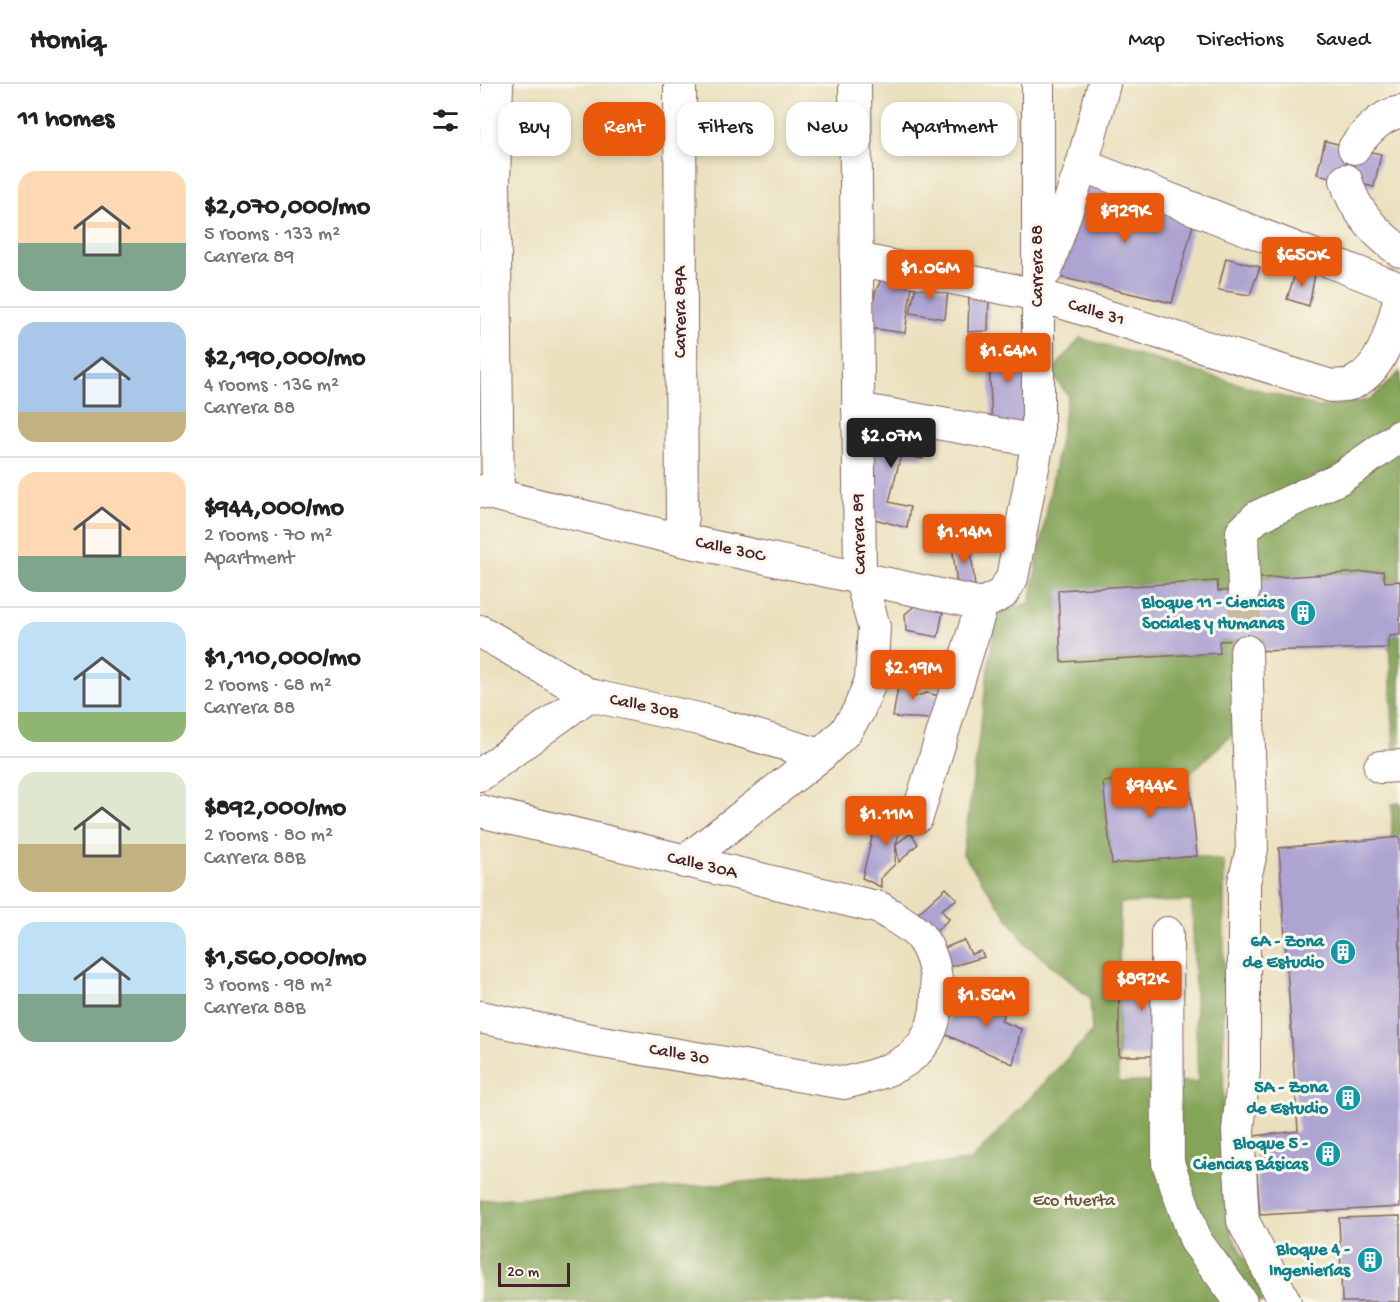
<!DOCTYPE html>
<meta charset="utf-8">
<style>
:root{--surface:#fff;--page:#f6f6f6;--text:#222;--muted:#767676;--line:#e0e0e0;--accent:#ea580c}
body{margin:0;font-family:"Gochi Hand",sans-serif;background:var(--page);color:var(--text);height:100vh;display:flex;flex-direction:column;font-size:22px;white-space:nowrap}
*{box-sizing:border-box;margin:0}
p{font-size:20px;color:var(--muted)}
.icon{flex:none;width:33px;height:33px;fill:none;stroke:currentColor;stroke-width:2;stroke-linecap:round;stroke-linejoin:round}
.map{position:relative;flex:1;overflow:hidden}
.side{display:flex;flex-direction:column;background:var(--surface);width:480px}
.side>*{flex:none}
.top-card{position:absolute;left:18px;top:18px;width:570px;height:54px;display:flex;gap:12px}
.scale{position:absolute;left:18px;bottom:15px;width:72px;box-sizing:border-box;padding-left:6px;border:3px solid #4a1f2b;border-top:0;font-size:16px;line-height:21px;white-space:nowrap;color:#4a1f2b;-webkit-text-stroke:4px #fbf7ec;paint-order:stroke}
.price{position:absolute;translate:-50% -51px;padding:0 14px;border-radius:6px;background:var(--accent);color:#fff;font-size:20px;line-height:39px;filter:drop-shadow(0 2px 3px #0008)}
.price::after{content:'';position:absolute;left:50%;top:36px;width:18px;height:14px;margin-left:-9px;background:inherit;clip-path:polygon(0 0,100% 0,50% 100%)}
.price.selected{background:#222;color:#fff}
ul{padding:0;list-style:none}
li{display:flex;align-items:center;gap:18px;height:150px;padding:0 18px}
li+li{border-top:2px solid var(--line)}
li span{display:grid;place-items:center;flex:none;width:168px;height:120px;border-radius:18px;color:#555}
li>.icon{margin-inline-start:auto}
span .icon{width:72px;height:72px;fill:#fffc;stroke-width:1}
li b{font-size:26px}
h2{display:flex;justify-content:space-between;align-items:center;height:72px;padding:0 18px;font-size:26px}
.chip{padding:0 21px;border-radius:18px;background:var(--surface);box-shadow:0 3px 9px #0003;font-size:21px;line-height:54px}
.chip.selected{background:var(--accent);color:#fff}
header{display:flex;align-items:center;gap:36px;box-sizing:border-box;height:84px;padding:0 30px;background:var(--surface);border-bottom:2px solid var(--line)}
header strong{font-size:28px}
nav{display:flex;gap:33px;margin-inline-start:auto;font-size:21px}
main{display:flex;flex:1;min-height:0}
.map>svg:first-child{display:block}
.forest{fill:#84a459;stroke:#676242;stroke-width:1.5;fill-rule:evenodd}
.building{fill:#ada4d2}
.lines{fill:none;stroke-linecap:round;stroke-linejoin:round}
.minor-tunnel{stroke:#cab9a0;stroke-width:32;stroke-dasharray:32 16;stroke-linecap:butt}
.minor-casing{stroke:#82635e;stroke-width:34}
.minor{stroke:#fff;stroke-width:32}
.labels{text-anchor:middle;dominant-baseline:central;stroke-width:6;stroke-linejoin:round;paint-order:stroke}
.street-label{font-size:18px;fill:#4a1f2b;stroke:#fbf7ec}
.culture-label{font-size:18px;font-weight:bold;fill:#0d838f;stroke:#fbf7ec;text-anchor:end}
.park-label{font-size:18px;fill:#6a563f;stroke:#fbf7ec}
</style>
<header>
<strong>Homiq</strong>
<nav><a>Map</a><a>Directions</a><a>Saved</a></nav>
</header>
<main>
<section class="side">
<h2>11 homes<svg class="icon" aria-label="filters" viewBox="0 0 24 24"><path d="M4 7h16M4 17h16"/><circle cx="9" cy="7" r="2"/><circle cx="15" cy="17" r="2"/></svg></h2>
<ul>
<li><span style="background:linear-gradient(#ffd9b3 60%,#7fa58c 0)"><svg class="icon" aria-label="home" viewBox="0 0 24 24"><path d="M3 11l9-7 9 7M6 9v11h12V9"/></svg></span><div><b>$2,070,000/mo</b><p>5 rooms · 133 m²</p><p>Carrera 89</p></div></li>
<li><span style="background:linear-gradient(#a9c7e8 75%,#c2b280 0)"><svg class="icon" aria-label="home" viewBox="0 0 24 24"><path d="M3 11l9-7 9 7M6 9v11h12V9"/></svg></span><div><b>$2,190,000/mo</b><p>4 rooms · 136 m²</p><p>Carrera 88</p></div></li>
<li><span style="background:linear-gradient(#ffd9b3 70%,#7fa58c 0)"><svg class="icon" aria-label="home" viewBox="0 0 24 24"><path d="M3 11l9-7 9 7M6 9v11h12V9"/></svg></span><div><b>$944,000/mo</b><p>2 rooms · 70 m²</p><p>Apartment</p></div></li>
<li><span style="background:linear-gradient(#bfe0f5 75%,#8fb573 0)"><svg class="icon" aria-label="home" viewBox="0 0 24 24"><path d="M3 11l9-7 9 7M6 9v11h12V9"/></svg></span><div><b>$1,110,000/mo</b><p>2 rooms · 68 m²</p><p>Carrera 88</p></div></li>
<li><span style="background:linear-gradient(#dfe7d0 60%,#c2b280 0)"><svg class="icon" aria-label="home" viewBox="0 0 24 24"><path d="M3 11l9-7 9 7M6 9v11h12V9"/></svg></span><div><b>$892,000/mo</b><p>2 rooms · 80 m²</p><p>Carrera 88B</p></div></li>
<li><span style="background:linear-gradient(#bfe0f5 60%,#7fa58c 0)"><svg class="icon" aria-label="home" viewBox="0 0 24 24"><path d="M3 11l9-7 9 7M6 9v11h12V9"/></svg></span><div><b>$1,560,000/mo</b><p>3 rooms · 98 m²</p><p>Carrera 88B</p></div></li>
</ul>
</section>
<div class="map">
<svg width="920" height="1218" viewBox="0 0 920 1218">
<rect width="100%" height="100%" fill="#fbf7ec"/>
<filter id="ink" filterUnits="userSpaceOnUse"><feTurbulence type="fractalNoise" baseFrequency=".0167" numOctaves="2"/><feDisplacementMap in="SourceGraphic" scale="12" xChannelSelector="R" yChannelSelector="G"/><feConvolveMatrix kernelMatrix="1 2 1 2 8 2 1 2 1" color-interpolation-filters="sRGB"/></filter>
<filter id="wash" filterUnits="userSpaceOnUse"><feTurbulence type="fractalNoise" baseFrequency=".008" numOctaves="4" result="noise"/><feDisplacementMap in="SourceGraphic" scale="24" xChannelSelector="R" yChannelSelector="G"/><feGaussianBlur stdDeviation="1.35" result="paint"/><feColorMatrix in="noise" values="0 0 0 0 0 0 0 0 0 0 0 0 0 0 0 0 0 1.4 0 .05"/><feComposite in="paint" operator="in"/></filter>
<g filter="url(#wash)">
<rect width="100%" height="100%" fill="#eae0bd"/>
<g class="forest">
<path d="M 600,254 L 838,323 L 890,316 L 920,288 L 920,497 L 905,498 L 903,487 L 765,495 L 764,506 L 738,507 L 737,498 L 582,578 L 740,569 L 739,557 L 765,556 L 767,637 L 709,690 L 623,698 L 632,779 L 717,772 L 744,777 L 743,1107 L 752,1151 L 787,1218 L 478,1218 L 474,1211 L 462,1218 L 0,1218 L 0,1116 L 176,1106 L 491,1077 L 612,948 L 610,914 L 546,860 L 483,770 L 516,529 L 550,519 L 588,311 L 571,289 ZM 712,817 L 718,998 L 638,998 L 640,819 Z"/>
<path d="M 920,551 L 920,669 L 914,669 L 909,552 Z"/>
<path d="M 920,719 L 920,753 L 912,754 L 912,720 Z"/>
</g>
<g id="blocks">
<g class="building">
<path d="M 845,57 L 901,70 L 894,103 L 837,90 Z"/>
<path d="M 605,94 L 714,137 L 692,219 L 575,192 Z"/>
<path d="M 746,174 L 780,183 L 770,211 L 738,206 Z"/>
<path d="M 816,187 L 835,190 L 829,222 L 807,215 Z"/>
<path d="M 404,189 L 433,193 L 425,249 L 389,244 L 395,209 Z"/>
<path d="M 437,197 L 468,206 L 465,235 L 430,229 Z"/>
<path d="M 489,209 L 509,212 L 508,247 L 488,248 Z"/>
<path d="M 508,256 L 544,256 L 546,347 L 512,342 Z"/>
<path d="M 392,338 L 451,349 L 443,375 L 421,371 L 409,418 L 430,423 L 427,444 L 387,433 Z"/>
<path d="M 489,449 L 496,512 L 478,511 L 471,451 Z"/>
<path d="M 903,487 L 905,498 L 920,497 L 920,551 L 909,552 L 909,564 L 766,567 L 765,556 L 739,557 L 740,569 L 581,578 L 578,506 L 737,497 L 738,507 L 764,506 L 765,495 Z"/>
<path d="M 438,519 L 463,528 L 458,553 L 426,547 L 425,530 Z"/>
<path d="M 420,590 L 435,592 L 433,613 L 447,609 L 459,612 L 452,635 L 413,633 Z"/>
<path d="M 709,690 L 717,772 L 632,780 L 623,698 Z"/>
<path d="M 399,725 L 423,737 L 416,760 L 431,749 L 438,760 L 419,778 L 416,760 L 415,780 L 401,794 L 401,803 L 382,794 Z"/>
<path d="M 920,753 L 920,1123 L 780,1131 L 774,1052 L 818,1047 L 799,764 Z"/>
<path d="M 466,804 L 477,815 L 461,826 L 469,835 L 452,851 L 436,831 Z"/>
<path d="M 484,856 L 491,870 L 501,867 L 504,873 L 466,884 L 462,865 Z"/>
<rect x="639" y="885" width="47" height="87"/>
<path d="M 507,906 L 531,914 L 521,937 L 541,945 L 533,980 L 464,950 L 474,923 L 496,930 Z"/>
<path d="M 920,1132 L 920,1218 L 862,1218 L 859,1134 Z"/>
</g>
</g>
</g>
<g filter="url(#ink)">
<use href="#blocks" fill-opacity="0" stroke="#82635e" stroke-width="1.5"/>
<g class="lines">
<path class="minor-tunnel" d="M 764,506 L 766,567"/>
<g class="minor-casing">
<g id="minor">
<path d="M 17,0 L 14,98 L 18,411"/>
<path d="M 200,0 L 202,456"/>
<path d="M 874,64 C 885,49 901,31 920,28"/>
<path d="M 602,81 L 920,205"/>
<path d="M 866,96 C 874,127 895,149 920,167"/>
<path d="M 376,175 L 558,211 L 851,302 C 858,301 869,302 875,298 C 905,282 912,242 920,212"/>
<path d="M 566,187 L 602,81 L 624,0"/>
<path d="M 378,325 L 558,357"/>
<path d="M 0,407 L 202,456 L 502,520"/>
<path d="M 764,506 L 762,448 L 777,433 L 860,394 L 920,352"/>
<path d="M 0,547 L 109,611 L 223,636 L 341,671"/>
<path d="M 766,567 L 772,765 L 764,798 L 764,985 L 758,1047 L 763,1137 L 805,1218"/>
<path d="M 900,683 L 920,682"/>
<path d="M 0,691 L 109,611"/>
<path d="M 0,727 L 400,824 C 412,832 428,840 438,850 C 452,866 456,886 457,906 C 458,971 420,986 364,999 L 116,957 L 0,933"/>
<path d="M 437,733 L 502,520 L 522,510 L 532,494 L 558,357 L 558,0"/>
<path d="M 204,778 L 341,671 L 365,648 L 378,628 L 391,596 L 394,543 L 380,493 L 375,0"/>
<path d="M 687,849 L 688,1079 L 716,1157 L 761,1218"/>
</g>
</g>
<use href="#minor" class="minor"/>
</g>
</g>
<defs>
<g id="building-disc" transform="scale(1.35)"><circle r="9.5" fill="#0f9aa8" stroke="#fbf7ec"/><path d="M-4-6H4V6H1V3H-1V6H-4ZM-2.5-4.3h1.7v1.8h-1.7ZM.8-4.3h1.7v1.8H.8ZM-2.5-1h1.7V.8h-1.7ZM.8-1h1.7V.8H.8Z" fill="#fff"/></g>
</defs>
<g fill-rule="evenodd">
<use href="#building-disc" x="823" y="529"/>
<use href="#building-disc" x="863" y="868"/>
<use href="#building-disc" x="868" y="1014"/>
<use href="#building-disc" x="848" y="1070"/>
<use href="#building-disc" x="890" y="1176"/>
</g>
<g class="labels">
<g class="street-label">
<text transform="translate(558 182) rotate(-90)">Carrera 88</text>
<text transform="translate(201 228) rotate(-90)">Carrera 89A</text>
<text transform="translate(616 229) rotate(17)">Calle 31</text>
<text transform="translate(380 450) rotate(-92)">Carrera 89</text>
<text transform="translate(250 466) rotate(12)">Calle 30C</text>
<text transform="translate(164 623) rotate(12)">Calle 30B</text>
<text transform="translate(222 782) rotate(13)">Calle 30A</text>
<text transform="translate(199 971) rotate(10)">Calle 30</text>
</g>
<g class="culture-label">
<text x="804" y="519">Bloque 11 - Ciencias<tspan x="804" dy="21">Sociales y Humanas</tspan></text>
<text x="844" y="858">6A - Zona<tspan x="844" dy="21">de Estudio</tspan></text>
<text x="848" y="1004">5A - Zona<tspan x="848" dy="21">de Estudio</tspan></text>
<text x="828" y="1060">Bloque 5 -<tspan x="828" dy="21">Ciencias Básicas</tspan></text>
<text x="870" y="1166">Bloque 4 -<tspan x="870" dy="21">Ingenierías</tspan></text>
</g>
<g class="park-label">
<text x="594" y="1117">Eco Huerta</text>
</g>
</g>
</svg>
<div class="scale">20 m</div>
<b class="price" style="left:645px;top:160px">$929K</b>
<b class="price" style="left:822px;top:204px">$650K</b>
<b class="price" style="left:450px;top:217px">$1.06M</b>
<b class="price" style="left:528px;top:300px">$1.64M</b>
<b class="price selected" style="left:411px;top:385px">$2.07M</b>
<b class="price" style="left:484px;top:481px">$1.14M</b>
<b class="price" style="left:433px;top:617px">$2.19M</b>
<b class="price" style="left:670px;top:735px">$944K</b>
<b class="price" style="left:406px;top:763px">$1.11M</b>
<b class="price" style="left:662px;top:928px">$892K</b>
<b class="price" style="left:506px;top:944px">$1.56M</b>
<div class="top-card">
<a class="chip">Buy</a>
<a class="chip selected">Rent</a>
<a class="chip">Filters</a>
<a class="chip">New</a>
<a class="chip">Apartment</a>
</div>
</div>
</main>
